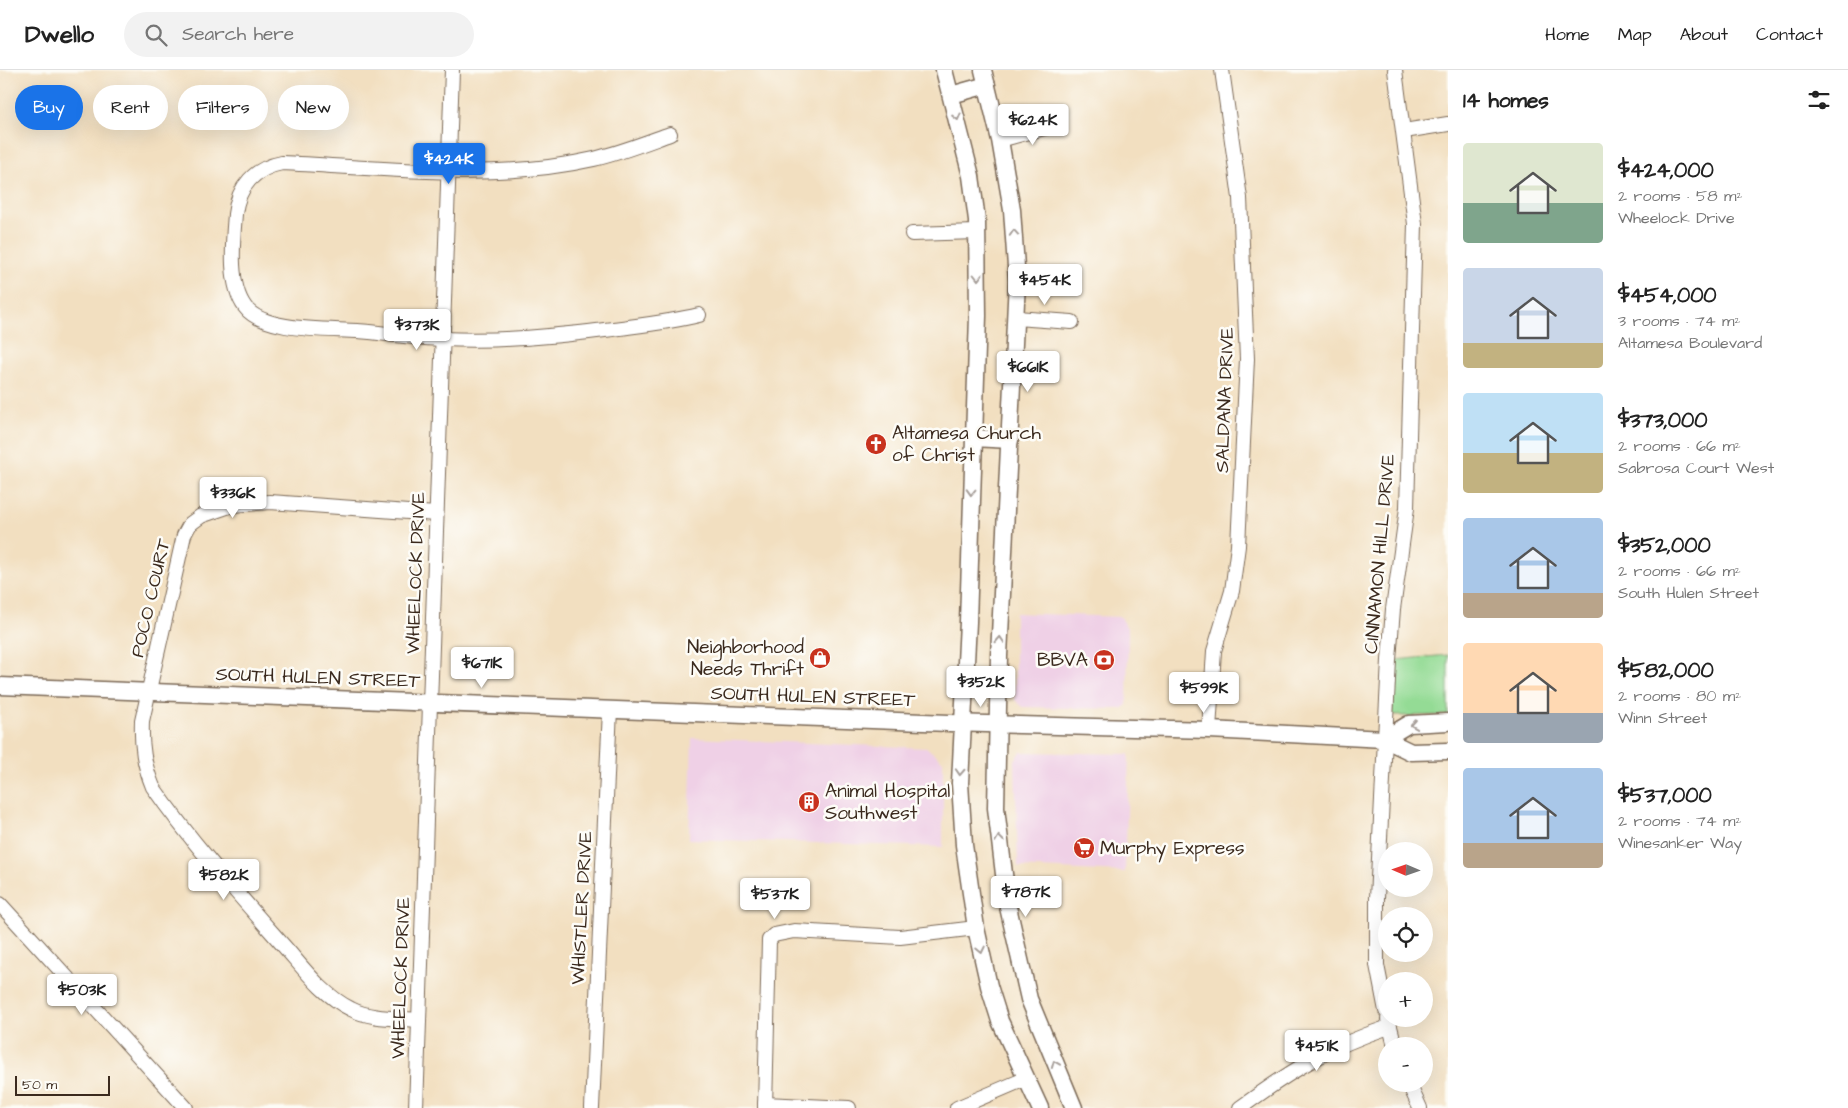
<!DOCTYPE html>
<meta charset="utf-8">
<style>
:root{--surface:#fff;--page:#f2f2f2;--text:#222;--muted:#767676;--line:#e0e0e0;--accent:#1a73e8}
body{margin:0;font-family:"Architects Daughter",sans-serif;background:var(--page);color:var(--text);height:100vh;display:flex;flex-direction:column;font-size:19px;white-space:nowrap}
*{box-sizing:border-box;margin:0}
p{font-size:16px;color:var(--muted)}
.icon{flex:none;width:28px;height:28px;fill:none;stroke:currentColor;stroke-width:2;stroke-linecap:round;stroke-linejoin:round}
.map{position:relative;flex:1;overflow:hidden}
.details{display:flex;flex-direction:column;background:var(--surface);width:400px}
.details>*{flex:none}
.guide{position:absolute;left:15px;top:15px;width:475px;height:45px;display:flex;gap:10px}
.needle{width:32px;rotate:272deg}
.fabs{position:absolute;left:1378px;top:772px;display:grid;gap:10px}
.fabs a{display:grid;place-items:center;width:55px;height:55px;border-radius:50%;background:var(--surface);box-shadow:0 5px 20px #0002;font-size:25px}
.scale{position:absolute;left:15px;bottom:12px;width:95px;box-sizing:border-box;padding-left:5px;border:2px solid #3b2a1e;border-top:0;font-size:14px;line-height:18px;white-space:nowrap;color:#3b2a1e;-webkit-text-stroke:4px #fdfcf7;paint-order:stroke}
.price{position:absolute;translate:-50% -42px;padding:0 11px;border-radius:5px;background:#fff;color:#222;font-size:16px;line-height:32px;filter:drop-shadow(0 1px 2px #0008)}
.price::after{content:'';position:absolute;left:50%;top:30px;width:15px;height:11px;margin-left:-8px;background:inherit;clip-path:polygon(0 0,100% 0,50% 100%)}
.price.selected{background:var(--accent);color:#fff}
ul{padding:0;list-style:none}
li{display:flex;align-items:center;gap:15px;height:125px;padding:0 15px}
li span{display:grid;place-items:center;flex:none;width:140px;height:100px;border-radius:5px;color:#555}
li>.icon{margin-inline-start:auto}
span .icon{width:60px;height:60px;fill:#fffc;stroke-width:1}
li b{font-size:21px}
h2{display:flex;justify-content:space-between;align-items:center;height:60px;padding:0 15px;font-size:21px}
.pill{padding:0 18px;border-radius:22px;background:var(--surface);box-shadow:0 5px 20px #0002;font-size:18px;line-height:45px}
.pill.selected{background:var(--accent);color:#fff}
header{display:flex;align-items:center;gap:30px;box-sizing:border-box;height:70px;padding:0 25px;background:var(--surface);border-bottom:1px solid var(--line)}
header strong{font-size:24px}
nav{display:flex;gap:28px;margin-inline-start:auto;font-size:18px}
.search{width:350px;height:45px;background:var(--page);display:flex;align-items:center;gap:12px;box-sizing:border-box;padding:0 18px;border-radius:28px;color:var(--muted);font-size:19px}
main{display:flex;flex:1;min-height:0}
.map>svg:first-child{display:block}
.built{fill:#efd0e6}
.green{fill:#94db95;stroke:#68825a}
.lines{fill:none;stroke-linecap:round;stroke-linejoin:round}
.minor-casing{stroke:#7b6957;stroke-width:16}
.major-casing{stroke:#7b6957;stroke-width:19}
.minor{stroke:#fff;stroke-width:14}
.major{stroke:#fff;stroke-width:16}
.oneway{stroke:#a79f9a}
.labels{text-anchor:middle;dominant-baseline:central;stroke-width:5;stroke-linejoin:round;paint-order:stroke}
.street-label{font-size:19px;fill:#3b2a1e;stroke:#fdfcf7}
.poi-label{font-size:19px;fill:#3b2a1e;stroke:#fdfcf7;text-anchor:start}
</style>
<header>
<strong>Dwello</strong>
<div class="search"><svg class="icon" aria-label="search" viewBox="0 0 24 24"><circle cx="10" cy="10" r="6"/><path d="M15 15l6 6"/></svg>Search here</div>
<nav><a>Home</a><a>Map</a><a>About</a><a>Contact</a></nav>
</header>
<main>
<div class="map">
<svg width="1448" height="1038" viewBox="0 0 1448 1038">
<rect width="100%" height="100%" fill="#fdfcf7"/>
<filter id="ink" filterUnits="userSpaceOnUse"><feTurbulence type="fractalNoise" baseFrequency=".02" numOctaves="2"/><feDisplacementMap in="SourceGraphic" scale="10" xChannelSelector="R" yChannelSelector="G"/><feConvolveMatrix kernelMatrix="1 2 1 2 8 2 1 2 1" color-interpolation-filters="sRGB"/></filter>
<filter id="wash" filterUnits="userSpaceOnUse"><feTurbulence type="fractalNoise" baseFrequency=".0096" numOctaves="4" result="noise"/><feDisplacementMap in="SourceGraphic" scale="20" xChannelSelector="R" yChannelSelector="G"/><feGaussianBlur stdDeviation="1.12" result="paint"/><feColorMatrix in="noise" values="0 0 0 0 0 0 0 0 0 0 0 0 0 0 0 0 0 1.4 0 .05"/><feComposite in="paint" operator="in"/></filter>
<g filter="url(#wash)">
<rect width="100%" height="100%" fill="#f2dfc0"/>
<g class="built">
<path d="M 1015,543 L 1121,547 L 1128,560 L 1127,635 L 1122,639 L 1022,637 L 1015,630 Z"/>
<path d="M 692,668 L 927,678 L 943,691 L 943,777 L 689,769 Z"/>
<path d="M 1021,682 L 1129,684 L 1125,802 L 1018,797 L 1015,690 Z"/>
</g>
<path class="green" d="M 1448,585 L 1448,645 L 1403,646 L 1392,644 L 1395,590 Z"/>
</g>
<g filter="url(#ink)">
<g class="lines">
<g class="minor-casing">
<g id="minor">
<path d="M 1404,61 L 1448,54"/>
<path d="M 670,64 C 645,73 620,83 594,89 C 493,112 384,98 282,93 C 255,98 238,116 235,144 C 233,170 228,214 245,237 C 263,262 328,259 357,261 C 386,263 414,268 443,269 C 499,272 557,266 613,259 C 642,255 670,252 699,245"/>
<path d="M 1000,70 L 1059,54"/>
<path d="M 912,164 L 977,162"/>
<path d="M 1016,248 L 1072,252"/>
<path d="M 1209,660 L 1214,581 L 1232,521 L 1238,476 L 1247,289 L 1240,128 L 1222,0"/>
<path d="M 0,834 L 186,1038"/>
<path d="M 1386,941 L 1377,895 L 1377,828 L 1389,590 L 1393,539 L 1407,438 L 1415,154 L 1395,0"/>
<path d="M 1388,949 L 1395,976"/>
<path d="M 418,950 C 397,948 370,949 351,939 C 322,925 302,896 282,874 C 237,823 192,773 153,717 C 144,695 141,676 142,651 L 184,465 L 190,454 L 201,446 L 233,435 L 270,432 L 436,444"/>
<path d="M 1409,1014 L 1420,1038"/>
<path d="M 765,1034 L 849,1038"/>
<path d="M 416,1038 L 452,0"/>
<path d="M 592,1038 L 610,639"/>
<path d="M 765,1038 L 769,870 L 774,865 L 794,861 L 900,867 L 976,858"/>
<path d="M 957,1038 L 1025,1009"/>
<path d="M 1240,1038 C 1292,1000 1328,977 1389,957"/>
</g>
</g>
<g class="major-casing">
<g id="major">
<path d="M 944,0 L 971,106 L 977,150 L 978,246 L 968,552 L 960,713 L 964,775 L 976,858 L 989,916 L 1000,951 L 1040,1038"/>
<path d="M 983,0 L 1000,70 L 1012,140 L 1017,211 L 999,586 L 996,738 L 1008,837 L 1029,929 L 1074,1038"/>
<path d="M 951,25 L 987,15"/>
<path d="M 973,368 L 1010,370"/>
<path d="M 0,616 L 949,653 L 1209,660 L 1384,669 L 1411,682 L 1448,681"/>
<path d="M 1384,669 L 1409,654 L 1448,652"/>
</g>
</g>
<use href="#minor" class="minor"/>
<use href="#major" class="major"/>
</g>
<defs><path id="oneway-chevron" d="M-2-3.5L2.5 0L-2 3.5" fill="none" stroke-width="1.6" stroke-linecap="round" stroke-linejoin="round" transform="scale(1.25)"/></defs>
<g class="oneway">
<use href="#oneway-chevron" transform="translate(957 47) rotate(76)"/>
<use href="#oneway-chevron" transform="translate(1014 163) rotate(-94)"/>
<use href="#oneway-chevron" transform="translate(978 207) rotate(90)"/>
<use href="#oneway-chevron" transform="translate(971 422) rotate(92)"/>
<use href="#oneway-chevron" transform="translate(1000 570) rotate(-87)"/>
<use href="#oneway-chevron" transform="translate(1414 655) rotate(171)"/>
<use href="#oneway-chevron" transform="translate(960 702) rotate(93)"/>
<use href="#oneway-chevron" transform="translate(999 769) rotate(-97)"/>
<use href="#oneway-chevron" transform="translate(981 880) rotate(78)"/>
<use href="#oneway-chevron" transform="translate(1055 994) rotate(-112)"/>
</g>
</g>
<defs>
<g id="church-disc" transform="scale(1.125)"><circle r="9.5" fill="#c8321e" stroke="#fdfcf7"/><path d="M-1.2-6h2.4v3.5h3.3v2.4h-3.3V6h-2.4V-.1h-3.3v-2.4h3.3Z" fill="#fff"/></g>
<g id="shop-disc" transform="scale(1.125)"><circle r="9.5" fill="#c8321e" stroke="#fdfcf7"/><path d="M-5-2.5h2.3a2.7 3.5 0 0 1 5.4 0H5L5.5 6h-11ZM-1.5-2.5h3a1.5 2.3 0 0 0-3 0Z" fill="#fff"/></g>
<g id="bank-disc" transform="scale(1.125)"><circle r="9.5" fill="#c8321e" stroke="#fdfcf7"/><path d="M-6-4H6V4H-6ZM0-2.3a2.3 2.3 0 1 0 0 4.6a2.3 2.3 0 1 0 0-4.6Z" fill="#fff"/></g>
<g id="building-disc" transform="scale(1.125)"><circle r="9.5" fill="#c8321e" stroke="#fdfcf7"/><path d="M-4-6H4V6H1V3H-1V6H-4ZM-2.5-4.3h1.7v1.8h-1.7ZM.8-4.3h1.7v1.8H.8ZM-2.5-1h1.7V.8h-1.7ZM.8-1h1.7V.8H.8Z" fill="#fff"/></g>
<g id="supermarket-disc" transform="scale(1.125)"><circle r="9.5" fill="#c8321e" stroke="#fdfcf7"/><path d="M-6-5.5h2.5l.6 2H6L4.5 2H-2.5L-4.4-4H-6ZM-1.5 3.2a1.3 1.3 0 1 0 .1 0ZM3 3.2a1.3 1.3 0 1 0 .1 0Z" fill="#fff"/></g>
</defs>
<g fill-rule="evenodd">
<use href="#church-disc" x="876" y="374"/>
<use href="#shop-disc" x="820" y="588"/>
<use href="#bank-disc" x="1104" y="590"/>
<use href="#building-disc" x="809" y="732"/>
<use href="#supermarket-disc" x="1084" y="778"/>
</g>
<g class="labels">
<g class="street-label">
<text transform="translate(1225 330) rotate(-88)">SALDANA DRIVE</text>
<text transform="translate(1380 484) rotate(-85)">CINNAMON HILL DRIVE</text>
<text transform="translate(416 503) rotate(-88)">WHEELOCK DRIVE</text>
<text transform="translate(151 528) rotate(-77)">POCO COURT</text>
<text transform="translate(318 608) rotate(2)">SOUTH HULEN STREET</text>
<text transform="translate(813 627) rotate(2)">SOUTH HULEN STREET</text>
<text transform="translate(582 838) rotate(-87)">WHISTLER DRIVE</text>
<text transform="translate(401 908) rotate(-88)">WHEELOCK DRIVE</text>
</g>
<g class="poi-label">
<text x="892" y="363">Altamesa Church<tspan x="892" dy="22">of Christ</tspan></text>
<text x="804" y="577" text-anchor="end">Neighborhood<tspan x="804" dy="22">Needs Thrift</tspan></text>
<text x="1088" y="590" text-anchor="end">BBVA</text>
<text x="825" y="721">Animal Hospital<tspan x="825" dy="22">Southwest</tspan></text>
<text x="1100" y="778">Murphy Express</text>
</g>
</g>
</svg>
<div class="fabs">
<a><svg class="needle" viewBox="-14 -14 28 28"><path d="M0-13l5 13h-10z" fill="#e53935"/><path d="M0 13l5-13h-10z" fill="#767676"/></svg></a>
<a><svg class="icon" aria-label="locate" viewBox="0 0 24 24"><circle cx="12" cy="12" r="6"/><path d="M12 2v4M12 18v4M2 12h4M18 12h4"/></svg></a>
<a>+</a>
<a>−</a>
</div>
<div class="scale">50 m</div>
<b class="price" style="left:1033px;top:76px">$624K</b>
<b class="price selected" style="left:449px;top:115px">$424K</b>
<b class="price" style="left:1045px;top:236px">$454K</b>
<b class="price" style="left:417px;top:281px">$373K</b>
<b class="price" style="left:1028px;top:323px">$661K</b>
<b class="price" style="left:233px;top:449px">$336K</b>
<b class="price" style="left:482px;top:619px">$671K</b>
<b class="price" style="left:981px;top:638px">$352K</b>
<b class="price" style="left:1204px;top:644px">$599K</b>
<b class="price" style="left:224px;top:831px">$582K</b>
<b class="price" style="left:1026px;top:848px">$787K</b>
<b class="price" style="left:775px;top:850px">$537K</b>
<b class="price" style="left:82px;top:946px">$503K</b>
<b class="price" style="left:1317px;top:1002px">$451K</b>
<div class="guide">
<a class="pill selected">Buy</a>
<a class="pill">Rent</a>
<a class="pill">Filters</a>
<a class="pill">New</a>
</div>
</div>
<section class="details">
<h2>14 homes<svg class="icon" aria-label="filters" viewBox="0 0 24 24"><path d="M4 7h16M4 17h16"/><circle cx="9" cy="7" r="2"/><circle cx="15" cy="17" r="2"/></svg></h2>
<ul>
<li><span style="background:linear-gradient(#dfe7d0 60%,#7fa58c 0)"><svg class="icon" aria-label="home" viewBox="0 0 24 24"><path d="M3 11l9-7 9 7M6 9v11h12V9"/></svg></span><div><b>$424,000</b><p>2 rooms · 58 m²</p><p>Wheelock Drive</p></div></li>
<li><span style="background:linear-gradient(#c9d6e8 75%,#c2b280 0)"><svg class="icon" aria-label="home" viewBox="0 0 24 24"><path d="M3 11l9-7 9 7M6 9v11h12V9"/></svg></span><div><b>$454,000</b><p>3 rooms · 74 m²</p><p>Altamesa Boulevard</p></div></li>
<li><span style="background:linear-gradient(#bfe0f5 60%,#c2b280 0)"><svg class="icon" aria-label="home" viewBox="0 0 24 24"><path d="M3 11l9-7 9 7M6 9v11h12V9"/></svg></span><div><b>$373,000</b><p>2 rooms · 66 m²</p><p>Sabrosa Court West</p></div></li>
<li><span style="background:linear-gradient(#a9c7e8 75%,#b9a48a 0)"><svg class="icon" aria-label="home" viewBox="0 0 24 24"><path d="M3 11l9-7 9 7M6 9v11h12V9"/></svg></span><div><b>$352,000</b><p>2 rooms · 66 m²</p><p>South Hulen Street</p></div></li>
<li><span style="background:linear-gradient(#ffd9b3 70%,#9aa5b1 0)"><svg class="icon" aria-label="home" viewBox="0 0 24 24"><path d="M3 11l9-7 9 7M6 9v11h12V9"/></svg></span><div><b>$582,000</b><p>2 rooms · 80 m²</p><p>Winn Street</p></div></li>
<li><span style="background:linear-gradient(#a9c7e8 75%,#b9a48a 0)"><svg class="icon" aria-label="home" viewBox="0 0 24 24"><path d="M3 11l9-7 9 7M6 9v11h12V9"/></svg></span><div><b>$537,000</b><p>2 rooms · 74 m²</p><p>Winesanker Way</p></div></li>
</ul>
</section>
</main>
